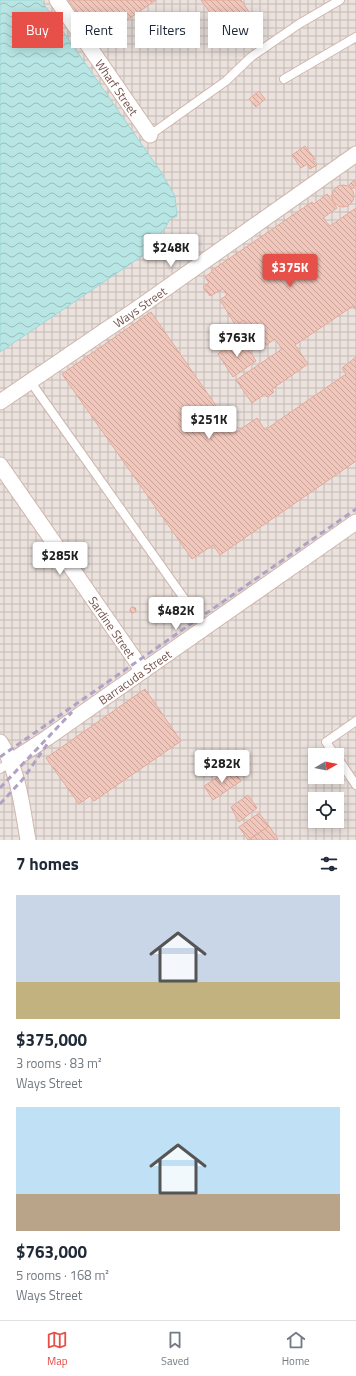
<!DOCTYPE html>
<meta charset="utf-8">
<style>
:root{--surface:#fff;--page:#f6f6f7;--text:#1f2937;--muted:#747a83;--line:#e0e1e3;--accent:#e65048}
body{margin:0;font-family:"Titillium Web",sans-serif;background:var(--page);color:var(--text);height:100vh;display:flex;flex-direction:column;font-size:15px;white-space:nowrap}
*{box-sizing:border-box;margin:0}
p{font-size:13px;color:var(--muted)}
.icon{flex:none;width:22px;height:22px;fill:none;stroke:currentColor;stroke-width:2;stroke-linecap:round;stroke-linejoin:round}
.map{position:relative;height:840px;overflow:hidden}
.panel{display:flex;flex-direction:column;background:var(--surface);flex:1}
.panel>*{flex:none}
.hud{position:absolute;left:12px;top:12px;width:332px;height:36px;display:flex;gap:8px}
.needle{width:26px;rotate:81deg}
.buttons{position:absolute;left:308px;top:748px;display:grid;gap:8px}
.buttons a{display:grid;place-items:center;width:36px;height:36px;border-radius:0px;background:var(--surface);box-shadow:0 2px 10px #0003;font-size:20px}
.price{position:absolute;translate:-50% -34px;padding:0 9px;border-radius:4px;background:#fff;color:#222;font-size:13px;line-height:26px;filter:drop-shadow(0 1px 2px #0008)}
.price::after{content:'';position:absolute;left:50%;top:24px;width:12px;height:9px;margin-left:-6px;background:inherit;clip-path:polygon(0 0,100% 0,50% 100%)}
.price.active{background:var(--accent);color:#fff}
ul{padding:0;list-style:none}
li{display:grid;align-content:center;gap:8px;height:212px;padding:0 16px}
li span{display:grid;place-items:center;height:124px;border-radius:0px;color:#555}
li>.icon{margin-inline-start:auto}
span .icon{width:72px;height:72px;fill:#fffc;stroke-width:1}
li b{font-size:17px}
h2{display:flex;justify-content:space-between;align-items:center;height:48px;padding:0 16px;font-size:17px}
.tag{padding:0 14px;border-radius:0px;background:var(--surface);box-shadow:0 2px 10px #0003;font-size:14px;line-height:36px}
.tag.active{background:var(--accent);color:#fff}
.dock{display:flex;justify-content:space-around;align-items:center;height:56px;border-top:1px solid var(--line);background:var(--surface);font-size:11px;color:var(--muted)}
.dock a{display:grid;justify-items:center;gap:2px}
.dock .active{color:var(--accent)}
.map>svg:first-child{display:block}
.industrial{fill:url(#industrial-grid);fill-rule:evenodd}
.water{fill:url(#water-waves);stroke:#9ed7d6}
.building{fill:url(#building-back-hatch);stroke:#e4aa9b}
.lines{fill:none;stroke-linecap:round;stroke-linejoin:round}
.service-casing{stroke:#d0b6ad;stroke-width:10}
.minor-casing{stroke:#d0b6ad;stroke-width:17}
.service{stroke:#fff;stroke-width:8}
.minor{stroke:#fff;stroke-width:15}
.rail{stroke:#afa2c5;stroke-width:3;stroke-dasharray:6 4;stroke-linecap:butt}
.labels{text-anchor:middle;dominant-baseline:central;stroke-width:3;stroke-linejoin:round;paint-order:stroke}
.street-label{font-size:12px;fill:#745149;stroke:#fff3e9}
</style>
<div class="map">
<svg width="356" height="840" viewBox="0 0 356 840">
<defs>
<pattern id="industrial-grid" width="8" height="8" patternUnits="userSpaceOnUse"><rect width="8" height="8" fill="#ebe2de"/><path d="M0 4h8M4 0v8" fill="none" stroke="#c3bab6"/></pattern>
<pattern id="water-waves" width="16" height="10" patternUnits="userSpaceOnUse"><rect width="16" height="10" fill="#b8e6e4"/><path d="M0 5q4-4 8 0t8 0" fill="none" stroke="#9abdbb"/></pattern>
<pattern id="building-back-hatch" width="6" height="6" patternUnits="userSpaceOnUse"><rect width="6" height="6" fill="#f2c7bb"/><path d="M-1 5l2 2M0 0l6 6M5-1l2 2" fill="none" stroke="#c9a49a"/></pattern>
</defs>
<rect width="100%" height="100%" fill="#fceee3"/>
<path class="industrial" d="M 0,0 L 356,0 L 356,840 L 0,840 ZM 315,755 L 337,755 L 337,777 L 315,777 ZM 315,799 L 337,799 L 337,821 L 315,821 Z"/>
<path class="water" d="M 0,0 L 41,0 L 161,172 L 175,196 L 177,216 L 169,220 C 166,231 157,231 160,244 L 0,352 Z"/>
<g class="building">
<path d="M 70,0 L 156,0 L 97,41 L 69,1 Z"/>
<path d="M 201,0 L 241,0 L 249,12 L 223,31 Z"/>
<path d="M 259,91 L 265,99 L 256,107 L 249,99 Z"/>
<path d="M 305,146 L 315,159 L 313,160 L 317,165 L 310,169 L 307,164 L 301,168 L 292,155 Z"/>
<path d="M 354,180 L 356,185 L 352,189 L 349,185 Z"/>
<circle cx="343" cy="196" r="11"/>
<path d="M 327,194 L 337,208 L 323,218 L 330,226 L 356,208 L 356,310 L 353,306 L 295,345 L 308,364 L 272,389 L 274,392 L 267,397 L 265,394 L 252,403 L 236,380 L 282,349 L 275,339 L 263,347 L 244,320 L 236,326 L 220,300 L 227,295 L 223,289 L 210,296 L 203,287 L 209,283 L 205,277 L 212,272 L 211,271 L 312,202 L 314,204 Z"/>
<path d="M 151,312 L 235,433 L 257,418 L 265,430 L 346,374 L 342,368 L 356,357 L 356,461 L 220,555 L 213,545 L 192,559 L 62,374 Z"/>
<path d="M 241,338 L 256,361 L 233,377 L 218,354 Z"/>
<circle cx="133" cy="610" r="3"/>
<path d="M 145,689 L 181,741 L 94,801 L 90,796 L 79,804 L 46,758 Z"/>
<path d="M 232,768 L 241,781 L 213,800 L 204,786 Z"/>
<path d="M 248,795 L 257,808 L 239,822 L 231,807 Z"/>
<path d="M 259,813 L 269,826 L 248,840 L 239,827 Z"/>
<path d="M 269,826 L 278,839 L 277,840 L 249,840 Z"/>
</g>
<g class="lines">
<g class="service-casing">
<g id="service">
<path d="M 284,79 L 356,37"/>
<path d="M 150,135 L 226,81 L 251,57 L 299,24 L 340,0"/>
<path d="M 30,381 L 205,628"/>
<path d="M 335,755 L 326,742 L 356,721"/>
<path d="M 337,757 L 356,785"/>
<path d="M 0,769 L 10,762"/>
</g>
</g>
<g class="minor-casing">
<g id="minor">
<path id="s1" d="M 57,0 L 150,135"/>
<path id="s2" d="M 0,402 L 141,306 L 356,154"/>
<path id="s3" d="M 0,465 L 143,671"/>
<path d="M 0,742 C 19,771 22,807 28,840"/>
<path id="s4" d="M 10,762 L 47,738 L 356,522"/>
</g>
</g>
<use href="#service" class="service"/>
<use href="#minor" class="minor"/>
<g class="rail">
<path d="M 0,757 L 356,509"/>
<path d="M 0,788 L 72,712"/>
<path d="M 0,804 L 23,779 L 48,743"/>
</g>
</g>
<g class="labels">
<g class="street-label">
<text stroke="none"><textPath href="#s1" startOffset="106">Wharf Street</textPath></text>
<text stroke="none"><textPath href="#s2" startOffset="169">Ways Street</textPath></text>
<text stroke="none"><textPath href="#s3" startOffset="197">Sardine Street</textPath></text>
<text stroke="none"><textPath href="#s4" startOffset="151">Barracuda Street</textPath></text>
</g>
</g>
</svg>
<div class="buttons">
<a><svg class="needle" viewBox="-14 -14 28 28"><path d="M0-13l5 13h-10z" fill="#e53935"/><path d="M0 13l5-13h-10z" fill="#747a83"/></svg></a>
<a><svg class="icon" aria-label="locate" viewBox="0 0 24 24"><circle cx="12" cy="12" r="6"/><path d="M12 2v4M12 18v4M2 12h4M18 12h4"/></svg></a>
</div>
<b class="price" style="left:171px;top:268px">$248K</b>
<b class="price active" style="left:290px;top:288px">$375K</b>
<b class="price" style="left:237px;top:358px">$763K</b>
<b class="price" style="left:209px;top:440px">$251K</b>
<b class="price" style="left:60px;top:576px">$285K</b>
<b class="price" style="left:176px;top:631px">$482K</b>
<b class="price" style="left:222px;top:784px">$282K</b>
<div class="hud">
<a class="tag active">Buy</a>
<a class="tag">Rent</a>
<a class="tag">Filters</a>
<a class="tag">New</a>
</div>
</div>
<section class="panel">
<h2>7 homes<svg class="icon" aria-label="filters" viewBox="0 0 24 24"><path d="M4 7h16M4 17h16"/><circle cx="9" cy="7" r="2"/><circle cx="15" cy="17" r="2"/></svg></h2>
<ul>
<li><span style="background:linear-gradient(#c9d6e8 70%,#c2b280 0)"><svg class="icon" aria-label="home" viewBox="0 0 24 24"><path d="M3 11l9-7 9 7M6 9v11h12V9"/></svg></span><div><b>$375,000</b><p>3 rooms · 83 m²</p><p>Ways Street</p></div></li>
<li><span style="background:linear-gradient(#bfe0f5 70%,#b9a48a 0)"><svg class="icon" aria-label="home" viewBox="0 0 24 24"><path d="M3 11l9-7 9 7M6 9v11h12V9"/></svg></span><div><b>$763,000</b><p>5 rooms · 168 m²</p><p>Ways Street</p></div></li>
</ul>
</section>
<nav class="dock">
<a class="active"><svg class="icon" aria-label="map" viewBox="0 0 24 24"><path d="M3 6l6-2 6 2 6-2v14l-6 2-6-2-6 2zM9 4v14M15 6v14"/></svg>Map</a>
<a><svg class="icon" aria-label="saved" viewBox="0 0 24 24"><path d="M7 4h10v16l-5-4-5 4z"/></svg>Saved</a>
<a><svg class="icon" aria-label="home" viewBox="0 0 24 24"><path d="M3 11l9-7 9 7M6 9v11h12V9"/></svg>Home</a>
</nav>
